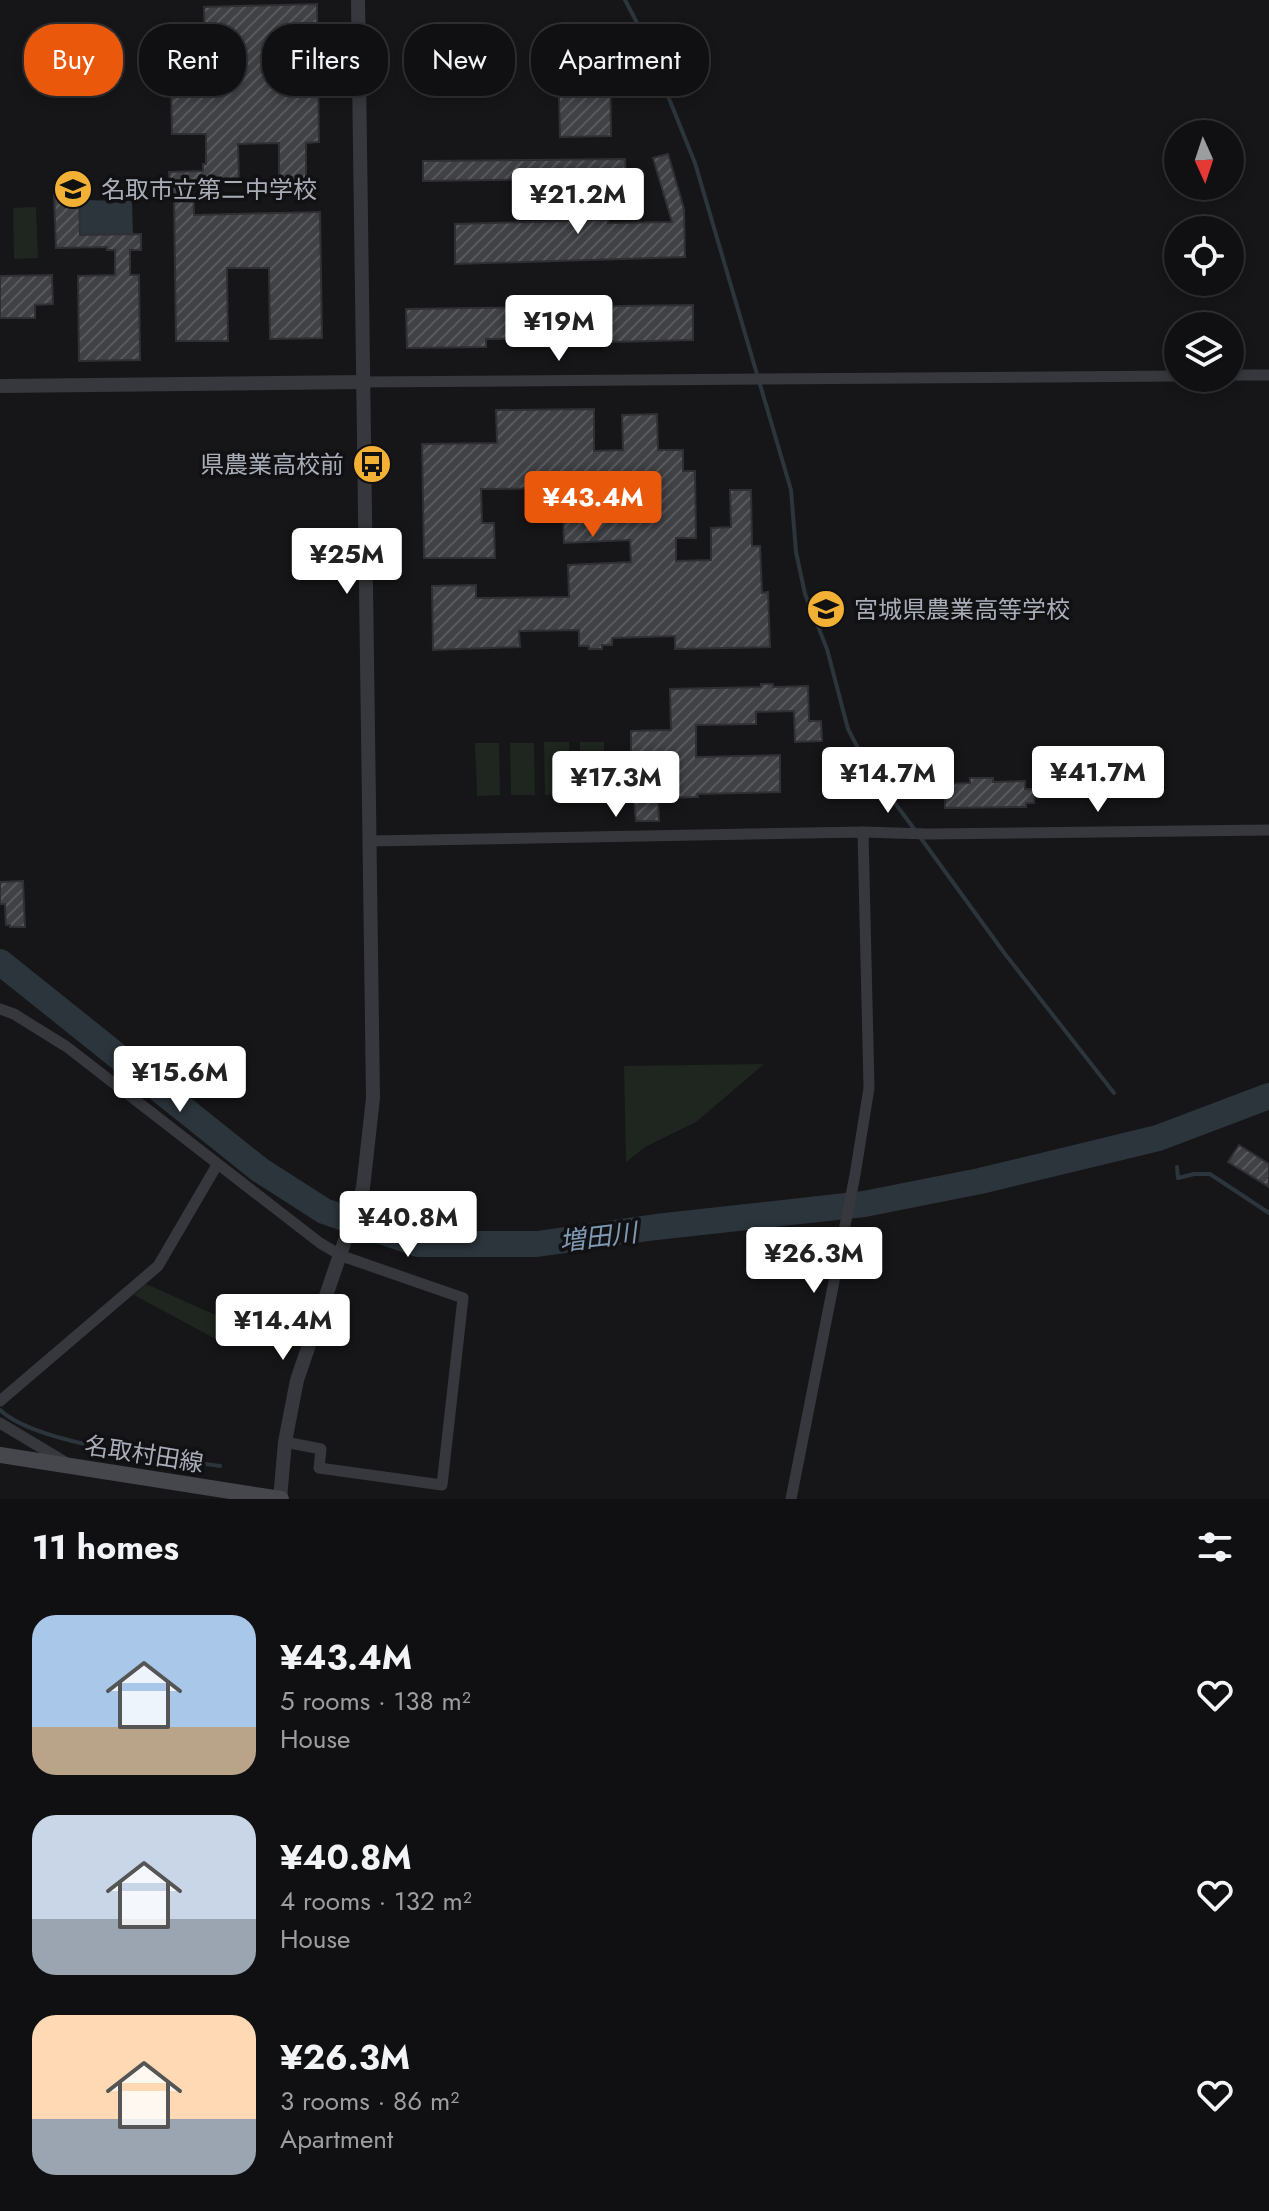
<!DOCTYPE html>
<meta charset="utf-8">
<style>
:root{--surface:#101012;--page:#19191b;--text:#f1f3f6;--muted:#9c9d9f;--line:#303032;--accent:#ea580c}
body{margin:0;font-family:Jost,"Noto Sans JP",sans-serif;background:var(--page);color:var(--text);height:100vh;display:flex;flex-direction:column;font-size:30px;white-space:nowrap}
*{box-sizing:border-box;margin:0}
p{font-size:26px;color:var(--muted)}
.icon{flex:none;width:44px;height:44px;fill:none;stroke:currentColor;stroke-width:2;stroke-linecap:round;stroke-linejoin:round}
.map{position:relative;height:1499px;overflow:hidden}
.drawer{display:flex;flex-direction:column;background:var(--surface);flex:1}
.drawer>*{flex:none}
.hud{position:absolute;left:24px;top:24px;width:800px;height:72px;display:flex;gap:16px}
.needle{width:52px;rotate:177deg}
.controls{position:absolute;left:1164px;top:120px;display:grid;gap:16px}
.controls a{display:grid;place-items:center;width:80px;height:80px;border-radius:50%;background:var(--surface);box-shadow:0 4px 12px #0003,0 0 0 2px var(--line);font-size:40px}
.price{position:absolute;translate:-50% -68px;padding:0 18px;border-radius:8px;background:#fff;color:#222;font-size:26px;line-height:52px;filter:drop-shadow(0 2px 4px #0008)}
.price::after{content:'';position:absolute;left:50%;top:48px;width:24px;height:18px;margin-left:-12px;background:inherit;clip-path:polygon(0 0,100% 0,50% 100%)}
.price.active{background:var(--accent);color:#fff}
ul{padding:0;list-style:none}
li{display:flex;align-items:center;gap:24px;height:200px;padding:0 32px}
li span{display:grid;place-items:center;flex:none;width:224px;height:160px;border-radius:24px;color:#555}
li>.icon{margin-inline-start:auto}
span .icon{width:96px;height:96px;fill:#fffc;stroke-width:1}
li b{font-size:34px}
h2{display:flex;justify-content:space-between;align-items:center;height:96px;padding:0 32px;font-size:34px}
.chip{padding:0 28px;border-radius:32px;background:var(--surface);box-shadow:0 4px 12px #0003,0 0 0 2px var(--line);font-size:28px;line-height:72px}
.chip.active{background:var(--accent);color:#fff}
.map>svg:first-child{display:block}
.green{fill:#1e261f}
.water{fill:#2c353c}
.lines{fill:none;stroke-linecap:round;stroke-linejoin:round}
.stream{stroke:#2c353c;stroke-width:4}
.river{stroke:#2c353c;stroke-width:26}
.building{fill:url(#building-hatch);stroke:#303034;stroke-width:2;fill-rule:evenodd}
.minor{stroke:#37383d;stroke-width:11}
.tertiary{stroke:#37383d;stroke-width:14}
.secondary{stroke:#45474d;stroke-width:16}
.labels{text-anchor:middle;dominant-baseline:central;stroke-width:7;stroke-linejoin:round;paint-order:stroke}
.poi-label{font-size:24px;fill:#a8adb8;stroke:#111113;text-anchor:start}
.street-label{font-size:24px;fill:#a8adb8;stroke:#111113}
.water-label{font-size:26px;font-style:italic;fill:#7f9bb3;stroke:#111113}
</style>
<div class="map">
<svg width="1269" height="1499" viewBox="0 0 1269 1499">
<defs>
<pattern id="building-hatch" width="6" height="6" patternUnits="userSpaceOnUse" patternTransform="scale(2)"><rect width="6" height="6" fill="#404145"/><path d="M-1 1l2-2M0 6l6-6M5 7l2-2" fill="none" stroke="#595a5e"/></pattern>
</defs>
<rect width="100%" height="100%" fill="#161618"/>
<g class="green">
<path d="M 36,207 L 38,258 L 14,259 L 13,208 Z"/>
<path d="M 544,742 L 569,742 L 570,794 L 545,795 Z"/>
<path d="M 580,742 L 604,742 L 604,793 L 580,794 Z"/>
<path d="M 475,743 L 499,743 L 500,795 L 477,796 Z"/>
<path d="M 510,743 L 534,743 L 535,795 L 511,795 Z"/>
<path d="M 764,1064 L 696,1122 L 645,1147 L 626,1162 L 624,1066 Z"/>
<path d="M 146,1284 L 236,1324 L 235,1335 L 225,1344 L 134,1295 Z"/>
</g>
<path class="water" d="M 79,200 L 132,201 L 133,236 L 80,237 Z"/>
<g class="lines">
<g class="stream">
<path d="M 625,0 L 643,34 L 695,163 L 791,490 L 796,552 L 805,594 L 827,649 L 848,729 L 868,767 L 915,830"/>
<path d="M 920,837 L 1005,954 L 1114,1093"/>
<path d="M 1177,1167 L 1178,1178 L 1194,1174 L 1210,1174 L 1269,1213"/>
<path d="M 0,1410 C 37,1445 167,1458 220,1466"/>
</g>
<path class="river" d="M 0,962 L 260,1170 L 324,1211 L 418,1244 L 537,1244 L 656,1227 L 864,1204 L 980,1181 L 1158,1138 L 1269,1096"/>
</g>
<g class="building">
<path d="M 317,4 L 319,142 L 306,143 L 306,182 L 279,182 L 279,143 L 238,144 L 239,182 L 193,183 L 194,215 L 320,212 L 322,338 L 270,339 L 269,268 L 227,268 L 228,341 L 176,341 L 174,194 L 170,194 L 169,172 L 203,171 L 203,164 L 206,164 L 206,134 L 172,134 L 171,86 L 206,85 L 204,7 Z"/>
<path d="M 610,59 L 611,136 L 560,137 L 558,60 Z"/>
<path d="M 668,154 L 684,209 L 685,257 L 455,264 L 455,224 L 608,220 L 608,223 L 672,222 L 653,158 Z"/>
<path d="M 625,159 L 626,182 L 574,183 L 574,179 L 423,181 L 423,161 Z"/>
<path d="M 54,195 L 79,195 L 80,235 L 141,234 L 141,250 L 130,250 L 130,275 L 139,275 L 140,360 L 79,361 L 78,276 L 115,275 L 115,250 L 107,250 L 107,247 L 56,248 Z"/>
<path d="M 52,275 L 53,304 L 35,305 L 35,318 L 0,318 L 0,276 Z"/>
<path d="M 693,305 L 693,340 L 569,343 L 568,338 L 486,339 L 486,347 L 407,348 L 406,309 Z"/>
<path d="M 594,409 L 594,451 L 623,450 L 622,415 L 657,414 L 658,450 L 683,450 L 683,471 L 695,471 L 696,538 L 676,538 L 676,561 L 711,560 L 711,528 L 731,527 L 730,490 L 751,490 L 752,546 L 760,546 L 762,593 L 768,592 L 770,647 L 675,649 L 675,636 L 612,638 L 612,645 L 602,645 L 602,649 L 589,649 L 589,646 L 579,646 L 579,630 L 519,631 L 520,647 L 433,650 L 432,586 L 476,585 L 476,598 L 569,597 L 568,565 L 631,562 L 630,540 L 564,543 L 563,513 L 568,513 L 567,488 L 481,489 L 482,523 L 494,523 L 495,558 L 424,558 L 422,444 L 497,443 L 496,410 ZM 614,487 L 636,487 L 636,514 L 615,515 Z"/>
<path d="M 761,684 L 773,684 L 773,687 L 808,686 L 809,721 L 821,721 L 822,741 L 795,742 L 794,711 L 756,712 L 756,724 L 696,725 L 696,757 L 780,755 L 780,792 L 697,794 L 698,797 L 658,798 L 659,821 L 636,821 L 632,779 L 638,779 L 638,754 L 631,755 L 631,731 L 671,730 L 670,689 L 761,687 Z"/>
<path d="M 970,778 L 993,778 L 993,782 L 1025,781 L 1025,789 L 1034,789 L 1034,803 L 1026,803 L 1026,807 L 945,808 L 945,784 L 970,783 Z"/>
<path d="M 23,881 L 25,927 L 10,927 L 10,925 L 6,925 L 5,904 L 0,904 L 0,882 Z"/>
<path d="M 1239,1145 L 1269,1164 L 1269,1187 L 1228,1162 Z"/>
</g>
<g class="lines">
<g class="minor">
<path d="M 1230,375 L 1269,375"/>
<path d="M 364,382 L 1178,376"/>
<path d="M 369,841 L 863,832 L 928,834 L 1269,830"/>
<path d="M 0,1009 L 14,1014 L 67,1047 L 320,1243 L 342,1256 L 463,1298 L 442,1485 L 319,1468 L 321,1449 L 285,1442"/>
<path d="M 0,1401 L 158,1266 L 217,1165"/>
<path d="M 0,1423 L 65,1462"/>
<path d="M 791,1499 L 855,1175 L 869,1088 L 863,832"/>
</g>
<g class="tertiary">
<path d="M 0,386 L 364,382"/>
<path d="M 280,1499 L 285,1442 L 297,1380 L 363,1188 L 373,1098 L 358,0"/>
</g>
<path class="secondary" d="M 0,1455 L 281,1499"/>
</g>
<defs>
<g id="school-disc" transform="scale(2)"><circle r="9.5" fill="#f2b134" stroke="#111113"/><path d="M0-5L7-2L0 1L-7-2ZM-4 1L0 2.5L4 1V4Q0 6-4 4Z" fill="#111"/></g>
<g id="bus-disc" transform="scale(2)"><circle r="9.5" fill="#f2b134" stroke="#111113"/><path d="M-5-6H5V4H4V6H2V4H-2V6H-4V4H-5ZM-3.5-4V0h7V-4ZM-3.5 1.2v1.5H-2V1.2ZM2 1.2v1.5H3.5V1.2Z" fill="#111"/></g>
</defs>
<g fill-rule="evenodd">
<use href="#school-disc" x="73" y="189"/>
<use href="#bus-disc" x="372" y="464"/>
<use href="#school-disc" x="826" y="609"/>
</g>
<g class="labels">
<g class="poi-label">
<text x="101" y="189">名取市立第二中学校</text>
<text x="344" y="464" text-anchor="end">県農業高校前</text>
<text x="854" y="609">宮城県農業高等学校</text>
</g>
<g class="street-label">
<text transform="translate(144 1454) rotate(9)">名取村田線</text>
</g>
<g class="water-label">
<text transform="translate(598 1237) rotate(-7)">増田川</text>
</g>
</g>
</svg>
<div class="controls">
<a><svg class="needle" viewBox="-14 -14 28 28"><path d="M0-13l5 13h-10z" fill="#e53935"/><path d="M0 13l5-13h-10z" fill="#9c9d9f"/></svg></a>
<a><svg class="icon" aria-label="locate" viewBox="0 0 24 24"><circle cx="12" cy="12" r="6"/><path d="M12 2v4M12 18v4M2 12h4M18 12h4"/></svg></a>
<a><svg class="icon" aria-label="layers" viewBox="0 0 24 24"><path d="M12 4l9 5-9 5-9-5zM3 14l9 5 9-5"/></svg></a>
</div>
<b class="price" style="left:578px;top:236px">¥21.2M</b>
<b class="price" style="left:559px;top:363px">¥19M</b>
<b class="price active" style="left:593px;top:539px">¥43.4M</b>
<b class="price" style="left:347px;top:596px">¥25M</b>
<b class="price" style="left:1098px;top:814px">¥41.7M</b>
<b class="price" style="left:888px;top:815px">¥14.7M</b>
<b class="price" style="left:616px;top:819px">¥17.3M</b>
<b class="price" style="left:180px;top:1114px">¥15.6M</b>
<b class="price" style="left:408px;top:1259px">¥40.8M</b>
<b class="price" style="left:814px;top:1295px">¥26.3M</b>
<b class="price" style="left:283px;top:1362px">¥14.4M</b>
<div class="hud">
<a class="chip active">Buy</a>
<a class="chip">Rent</a>
<a class="chip">Filters</a>
<a class="chip">New</a>
<a class="chip">Apartment</a>
</div>
</div>
<section class="drawer">
<h2>11 homes<svg class="icon" aria-label="filters" viewBox="0 0 24 24"><path d="M4 7h16M4 17h16"/><circle cx="9" cy="7" r="2"/><circle cx="15" cy="17" r="2"/></svg></h2>
<ul>
<li><span style="background:linear-gradient(#a9c7e8 70%,#b9a48a 0)"><svg class="icon" aria-label="home" viewBox="0 0 24 24"><path d="M3 11l9-7 9 7M6 9v11h12V9"/></svg></span><div><b>¥43.4M</b><p>5 rooms · 138 m²</p><p>House</p></div><svg class="icon" aria-label="heart" viewBox="0 0 24 24"><path d="M12 20l-8-8c-3-5 5-10 8-4 3-6 11-1 8 4z"/></svg></li>
<li><span style="background:linear-gradient(#c9d6e8 65%,#9aa5b1 0)"><svg class="icon" aria-label="home" viewBox="0 0 24 24"><path d="M3 11l9-7 9 7M6 9v11h12V9"/></svg></span><div><b>¥40.8M</b><p>4 rooms · 132 m²</p><p>House</p></div><svg class="icon" aria-label="heart" viewBox="0 0 24 24"><path d="M12 20l-8-8c-3-5 5-10 8-4 3-6 11-1 8 4z"/></svg></li>
<li><span style="background:linear-gradient(#ffd9b3 65%,#9aa5b1 0)"><svg class="icon" aria-label="home" viewBox="0 0 24 24"><path d="M3 11l9-7 9 7M6 9v11h12V9"/></svg></span><div><b>¥26.3M</b><p>3 rooms · 86 m²</p><p>Apartment</p></div><svg class="icon" aria-label="heart" viewBox="0 0 24 24"><path d="M12 20l-8-8c-3-5 5-10 8-4 3-6 11-1 8 4z"/></svg></li>
</ul>
</section>
